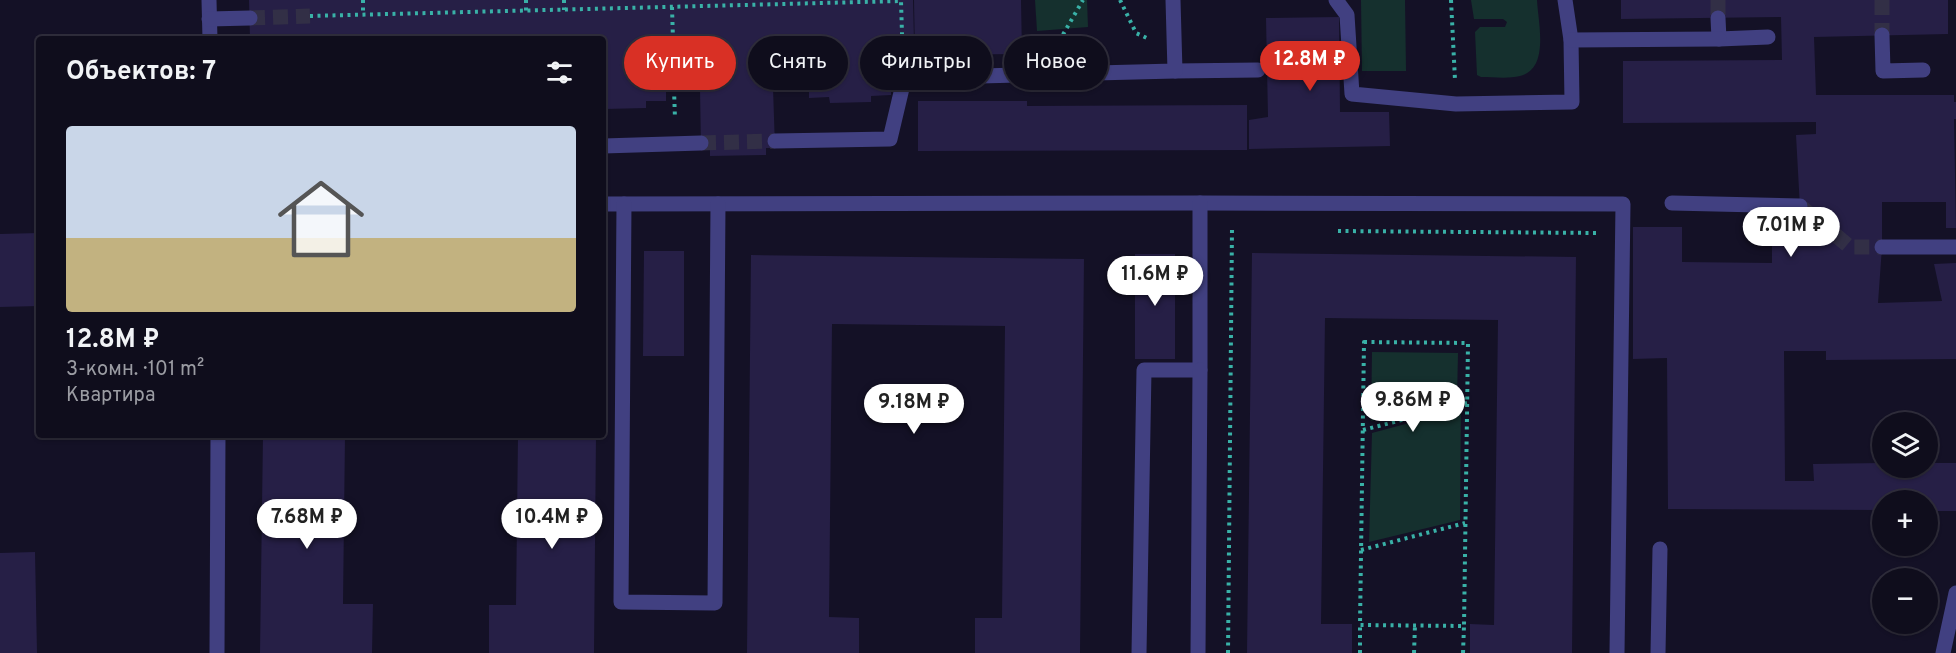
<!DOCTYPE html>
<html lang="ru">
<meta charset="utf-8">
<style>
:root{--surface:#0f0d1c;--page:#181625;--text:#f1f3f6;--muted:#9b9ca3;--line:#2f2d3b;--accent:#d93025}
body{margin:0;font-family:Overpass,sans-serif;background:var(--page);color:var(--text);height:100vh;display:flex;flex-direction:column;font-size:22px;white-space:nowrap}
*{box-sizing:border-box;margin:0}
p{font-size:20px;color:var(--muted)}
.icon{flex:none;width:33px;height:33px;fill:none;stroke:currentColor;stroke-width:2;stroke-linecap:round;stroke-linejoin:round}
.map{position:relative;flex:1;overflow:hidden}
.sheet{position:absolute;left:36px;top:36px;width:570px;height:402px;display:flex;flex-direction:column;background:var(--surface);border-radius:6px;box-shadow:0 2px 4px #0004,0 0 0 2px var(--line)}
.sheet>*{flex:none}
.hud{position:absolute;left:624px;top:36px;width:570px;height:54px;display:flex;gap:12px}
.fabs{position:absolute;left:1872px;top:412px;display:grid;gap:12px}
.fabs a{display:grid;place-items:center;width:66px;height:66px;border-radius:50%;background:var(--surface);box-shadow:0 2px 4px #0004,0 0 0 2px var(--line);font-size:30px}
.price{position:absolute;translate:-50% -51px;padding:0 14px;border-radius:21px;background:#fff;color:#222;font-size:20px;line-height:39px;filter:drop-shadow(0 2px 3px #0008)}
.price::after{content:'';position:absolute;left:50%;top:36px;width:18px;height:14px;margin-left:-9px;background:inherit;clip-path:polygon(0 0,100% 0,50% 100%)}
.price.on{background:var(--accent);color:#fff}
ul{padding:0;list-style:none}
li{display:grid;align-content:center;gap:12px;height:318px;padding:0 30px}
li+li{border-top:2px solid var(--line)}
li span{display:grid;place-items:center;height:186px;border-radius:6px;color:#555}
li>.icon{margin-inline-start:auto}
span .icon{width:108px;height:108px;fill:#fffc;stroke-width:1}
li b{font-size:26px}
h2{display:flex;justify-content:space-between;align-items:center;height:72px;padding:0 30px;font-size:26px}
.tag{padding:0 21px;border-radius:27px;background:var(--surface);box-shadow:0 2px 4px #0004,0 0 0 2px var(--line);font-size:21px;line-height:54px}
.tag.on{background:var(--accent);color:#fff}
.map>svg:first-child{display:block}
.green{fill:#15302e}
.building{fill:#261f46}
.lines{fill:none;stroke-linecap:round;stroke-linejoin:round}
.minor-tunnel{stroke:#322f46;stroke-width:15;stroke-dasharray:15 8;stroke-linecap:butt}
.path{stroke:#39b1a7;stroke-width:4;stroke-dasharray:3 4.5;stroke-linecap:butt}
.minor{stroke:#414081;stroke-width:15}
</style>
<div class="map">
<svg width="1956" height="653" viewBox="0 0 1956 653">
<rect width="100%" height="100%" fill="#141126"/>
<g class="green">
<path d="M 1035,0 L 1087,0 L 1088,27 L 1037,31 Z"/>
<path d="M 1361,0 L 1405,0 L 1406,71 L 1362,71 Z"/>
<path d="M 1471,0 L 1537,0 C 1538,22 1550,69 1520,76 C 1508,79 1493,77 1481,77 L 1477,75 L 1475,32 L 1480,27 L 1505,27 L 1507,22 L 1503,19 L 1474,19 Z"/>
<path d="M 1372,352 L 1458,353 L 1457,399 L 1371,421 Z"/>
<path d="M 1461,409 L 1460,520 L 1369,542 L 1372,433 Z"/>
</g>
<g class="building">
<path d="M 249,0 L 913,0 L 915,83 L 891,84 L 891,95 L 871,96 L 871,102 L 830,103 L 829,97 L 809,98 L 809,86 L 773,87 L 775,148 L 766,148 L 766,155 L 710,156 L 710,149 L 701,149 L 700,89 L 666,90 L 666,101 L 646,101 L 646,108 L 605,109 L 605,102 L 603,103 L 603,39 L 250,39 Z"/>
<path d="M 914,0 L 1021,0 L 1022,54 L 915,55 Z"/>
<path d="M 1621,0 L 1948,0 L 1948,34 L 1814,37 L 1816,95 L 1954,95 L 1954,102 L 1956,102 L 1956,119 L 1954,119 L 1956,228 L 1946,228 L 1946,202 L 1882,202 L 1882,247 L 1878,303 L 1942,301 L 1934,264 L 1956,263 L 1956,359 L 1826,360 L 1826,351 L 1784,351 L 1785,481 L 1814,481 L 1813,464 L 1882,463 L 1882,468 L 1928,468 L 1928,463 L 1956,463 L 1956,511 L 1928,511 L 1928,501 L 1882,501 L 1882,510 L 1668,509 L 1667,358 L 1633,359 L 1633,227 L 1682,227 L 1682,262 L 1772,263 L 1772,226 L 1801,226 L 1796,135 L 1816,134 L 1816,122 L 1623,123 L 1623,61 L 1782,60 L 1781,17 L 1621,19 Z"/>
<path d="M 1339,17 L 1340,112 L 1389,112 L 1390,146 L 1249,149 L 1249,120 L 1268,117 L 1266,18 Z"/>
<path d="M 918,101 L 1027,101 L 1027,106 L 1247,105 L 1247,150 L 918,151 Z"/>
<path d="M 39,233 L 39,306 L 0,307 L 0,234 Z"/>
<path d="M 644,251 L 684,251 L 684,356 L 643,356 Z"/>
<path d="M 1252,253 L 1576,257 L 1572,653 L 1470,653 L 1470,624 L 1494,625 L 1498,320 L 1325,318 L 1321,624 L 1352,624 L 1352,653 L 1247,653 Z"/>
<rect x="1135" y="254" width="40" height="105"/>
<path d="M 751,255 L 1084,259 L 1080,653 L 975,653 L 975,618 L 1002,618 L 1005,326 L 832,324 L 829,617 L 859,618 L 859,653 L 747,653 Z"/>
<path d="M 263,435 L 345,435 L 343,604 L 373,604 L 372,653 L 260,653 Z"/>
<path d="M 518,435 L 596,435 L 594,653 L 489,653 L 489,605 L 516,605 Z"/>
<path d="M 35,552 L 37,653 L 0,653 L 0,553 Z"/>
</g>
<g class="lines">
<g class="minor-tunnel">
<path d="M 1718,0 L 1718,18"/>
<path d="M 1882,0 L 1882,35"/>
<path d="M 250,18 L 310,16"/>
<path d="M 902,34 L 903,84"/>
<path d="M 701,143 L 775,141"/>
<path d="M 1800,206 L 1850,247 L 1882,247"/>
</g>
<g class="path">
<path d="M 363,0 L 363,15"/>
<path d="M 526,0 L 526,11"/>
<path d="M 564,0 L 564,10"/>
<path d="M 1120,0 L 1136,33 L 1149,39"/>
<path d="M 1451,0 L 1455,80"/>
<path d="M 672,7 L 673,40"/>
<path d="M 310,16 L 901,1 L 902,34"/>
<path d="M 1061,49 L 1061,38 L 1083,0"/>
<path d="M 674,89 L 675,119"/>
<path d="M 1338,231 L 1600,233"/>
<path d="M 1364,342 L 1468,343 L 1464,626 L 1360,625 Z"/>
<path d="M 1363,430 L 1467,403"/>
<path d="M 1361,550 L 1465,523"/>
<path d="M 1228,653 L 1232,229 L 1234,229"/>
<path d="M 1360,653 L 1360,625"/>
<path d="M 1414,653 L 1415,625"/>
<path d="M 1463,653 L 1464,626"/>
</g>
<g class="minor">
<path d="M 209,0 L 210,39"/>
<path d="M 1336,0 L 1347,15 L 1352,94 L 1456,104 L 1572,102 L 1571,40 L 1565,0"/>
<path d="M 1718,18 L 1719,39 L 1768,37"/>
<path d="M 209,19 L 250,18"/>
<path d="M 1882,35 L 1883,71 L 1923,70"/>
<path d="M 1571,40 L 1719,39"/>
<path d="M 1175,71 L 1258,70"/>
<path d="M 943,77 L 1175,71 L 1173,0"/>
<path d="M 775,141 L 890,139 L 903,84"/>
<path d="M 603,146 L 701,143"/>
<path d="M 1672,203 L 1800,206"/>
<path d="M 603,204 L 1200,203 L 1623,204 L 1617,653"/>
<path d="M 624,204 L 621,602 L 715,603 L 718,204"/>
<path d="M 1882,247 L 1956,247"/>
<path d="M 217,653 L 218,435"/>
<path d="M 1139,653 L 1144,370 L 1200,370 L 1200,203"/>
<path d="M 1198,653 L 1200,370"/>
<path d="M 1658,653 L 1660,549"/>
<path d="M 1943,653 L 1956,593"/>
</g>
</g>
</svg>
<div class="fabs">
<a><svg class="icon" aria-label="layers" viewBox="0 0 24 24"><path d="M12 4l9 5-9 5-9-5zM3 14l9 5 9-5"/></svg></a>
<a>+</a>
<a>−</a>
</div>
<b class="price on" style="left:1310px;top:92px">12.8M ₽</b>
<b class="price" style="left:1791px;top:258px">7.01M ₽</b>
<b class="price" style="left:1155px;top:307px">11.6M ₽</b>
<b class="price" style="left:1413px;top:433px">9.86M ₽</b>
<b class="price" style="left:914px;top:435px">9.18M ₽</b>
<b class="price" style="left:307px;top:550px">7.68M ₽</b>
<b class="price" style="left:552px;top:550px">10.4M ₽</b>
<div class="hud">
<a class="tag on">Купить</a>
<a class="tag">Снять</a>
<a class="tag">Фильтры</a>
<a class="tag">Новое</a>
</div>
<section class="sheet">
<h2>Объектов: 7<svg class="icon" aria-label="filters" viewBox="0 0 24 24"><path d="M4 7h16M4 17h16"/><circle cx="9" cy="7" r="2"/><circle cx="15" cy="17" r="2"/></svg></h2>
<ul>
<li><span style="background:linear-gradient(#c9d6e8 60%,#c2b280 0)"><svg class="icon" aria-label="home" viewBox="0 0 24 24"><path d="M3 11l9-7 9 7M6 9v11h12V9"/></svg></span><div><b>12.8M ₽</b><p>3-комн. · 101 m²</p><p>Квартира</p></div></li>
</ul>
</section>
</div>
